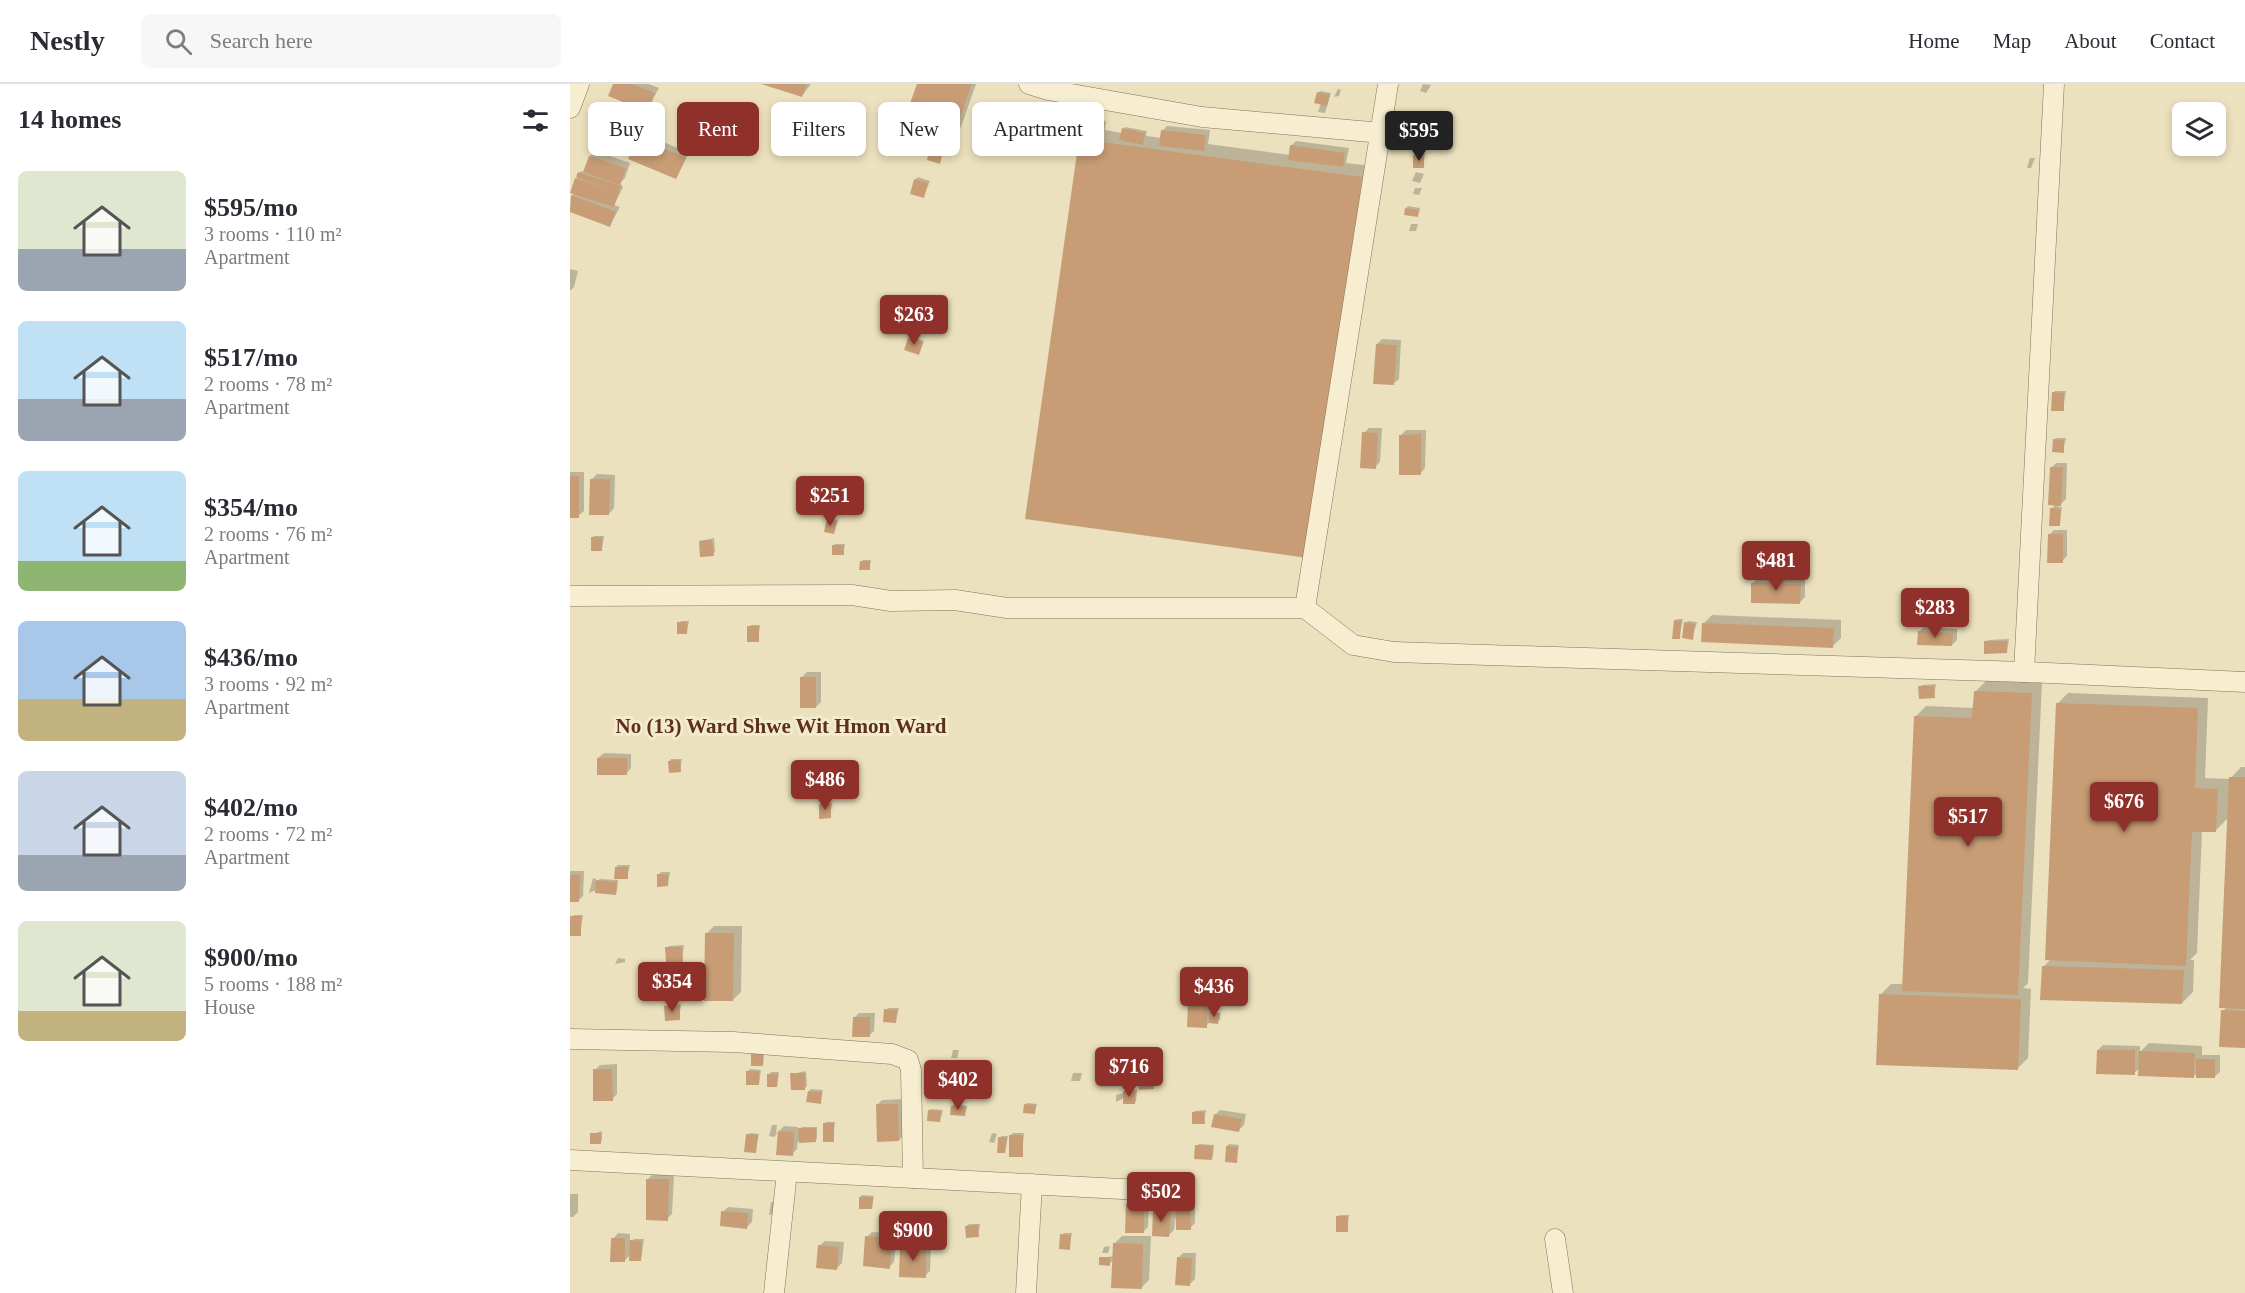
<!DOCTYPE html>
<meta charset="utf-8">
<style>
:root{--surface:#fff;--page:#f7f7f7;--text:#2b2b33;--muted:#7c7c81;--line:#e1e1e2;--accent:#8f312a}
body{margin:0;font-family:"Times New Roman",serif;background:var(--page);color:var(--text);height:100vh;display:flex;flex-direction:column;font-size:22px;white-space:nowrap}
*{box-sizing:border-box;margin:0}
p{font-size:20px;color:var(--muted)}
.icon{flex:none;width:33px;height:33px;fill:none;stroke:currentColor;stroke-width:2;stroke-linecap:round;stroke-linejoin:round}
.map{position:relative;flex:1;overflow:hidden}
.sheet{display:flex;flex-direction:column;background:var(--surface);width:570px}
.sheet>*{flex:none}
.guide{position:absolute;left:18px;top:18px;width:570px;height:54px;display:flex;gap:12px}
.fabs{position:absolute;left:1602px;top:18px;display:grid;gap:12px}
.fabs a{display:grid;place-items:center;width:54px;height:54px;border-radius:9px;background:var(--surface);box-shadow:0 3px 9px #0003;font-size:30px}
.price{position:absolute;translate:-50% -51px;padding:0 14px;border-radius:6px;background:var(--accent);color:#fff;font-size:20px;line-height:39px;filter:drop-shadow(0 2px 3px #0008)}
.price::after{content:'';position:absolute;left:50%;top:36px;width:18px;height:14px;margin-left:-9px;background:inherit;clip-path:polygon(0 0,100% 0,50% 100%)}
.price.active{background:#222;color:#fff}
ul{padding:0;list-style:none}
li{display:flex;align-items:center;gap:18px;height:150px;padding:0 18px}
li span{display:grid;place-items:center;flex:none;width:168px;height:120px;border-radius:9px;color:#555}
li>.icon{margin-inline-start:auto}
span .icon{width:72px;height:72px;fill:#fffc;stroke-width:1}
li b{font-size:26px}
h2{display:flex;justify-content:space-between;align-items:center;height:72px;padding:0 18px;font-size:26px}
.chip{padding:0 21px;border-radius:9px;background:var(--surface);box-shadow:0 3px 9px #0003;font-size:21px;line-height:54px}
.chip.active{background:var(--accent);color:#fff}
header{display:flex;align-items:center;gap:36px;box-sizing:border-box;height:84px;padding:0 30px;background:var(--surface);border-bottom:2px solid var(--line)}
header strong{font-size:28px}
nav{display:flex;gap:33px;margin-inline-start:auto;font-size:21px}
.search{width:420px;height:54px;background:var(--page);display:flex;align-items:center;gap:15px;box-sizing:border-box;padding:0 21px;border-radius:9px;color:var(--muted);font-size:22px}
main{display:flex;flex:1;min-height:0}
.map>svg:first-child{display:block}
.shadow{fill:#0003}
.building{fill:#c89d75}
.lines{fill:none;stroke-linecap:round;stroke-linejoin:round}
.street-casing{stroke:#837258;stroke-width:21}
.street{stroke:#f7eed1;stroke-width:20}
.labels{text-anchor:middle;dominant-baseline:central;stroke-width:6;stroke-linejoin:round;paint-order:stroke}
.quarter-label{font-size:21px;font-weight:bold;fill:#5d2f1d;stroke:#f3ebcd}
</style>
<header>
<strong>Nestly</strong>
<div class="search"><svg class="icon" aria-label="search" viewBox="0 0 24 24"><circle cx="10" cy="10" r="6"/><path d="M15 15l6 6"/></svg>Search here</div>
<nav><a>Home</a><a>Map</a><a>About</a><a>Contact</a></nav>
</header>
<main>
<section class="sheet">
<h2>14 homes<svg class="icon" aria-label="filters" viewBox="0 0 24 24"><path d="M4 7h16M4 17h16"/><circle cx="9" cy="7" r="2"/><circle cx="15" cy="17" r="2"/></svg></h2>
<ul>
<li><span style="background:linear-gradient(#dfe7d0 65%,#9aa5b1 0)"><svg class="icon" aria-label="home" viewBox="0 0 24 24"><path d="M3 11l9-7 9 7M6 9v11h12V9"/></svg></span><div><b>$595/mo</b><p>3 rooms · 110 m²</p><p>Apartment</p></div></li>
<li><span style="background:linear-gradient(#bfe0f5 65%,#9aa5b1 0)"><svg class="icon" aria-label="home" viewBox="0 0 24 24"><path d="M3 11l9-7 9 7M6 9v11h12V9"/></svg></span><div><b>$517/mo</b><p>2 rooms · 78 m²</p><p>Apartment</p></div></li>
<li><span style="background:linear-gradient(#bfe0f5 75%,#8fb573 0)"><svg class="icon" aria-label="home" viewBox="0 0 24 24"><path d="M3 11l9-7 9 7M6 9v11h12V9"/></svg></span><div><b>$354/mo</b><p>2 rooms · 76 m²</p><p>Apartment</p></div></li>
<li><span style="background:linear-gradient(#a9c7e8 65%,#c2b280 0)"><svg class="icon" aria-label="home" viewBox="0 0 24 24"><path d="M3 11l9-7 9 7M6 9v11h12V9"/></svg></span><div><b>$436/mo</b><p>3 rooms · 92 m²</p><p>Apartment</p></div></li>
<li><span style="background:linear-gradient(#c9d6e8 70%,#9aa5b1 0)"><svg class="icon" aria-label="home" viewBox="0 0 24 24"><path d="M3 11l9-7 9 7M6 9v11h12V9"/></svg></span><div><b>$402/mo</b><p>2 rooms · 72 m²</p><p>Apartment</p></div></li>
<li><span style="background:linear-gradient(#dfe7d0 75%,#c2b280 0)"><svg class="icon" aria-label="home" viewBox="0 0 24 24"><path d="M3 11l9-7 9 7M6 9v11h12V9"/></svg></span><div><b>$900/mo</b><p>5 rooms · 188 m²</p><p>House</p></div></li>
</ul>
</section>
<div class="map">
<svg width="1675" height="1209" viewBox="0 0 1675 1209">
<rect width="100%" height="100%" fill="#ebe1be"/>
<g class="shadow">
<path d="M 44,0 L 79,0 L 89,4 L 77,26 Z"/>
<path d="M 195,0 L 241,0 L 232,12 Z"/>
<path d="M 349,0 L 406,0 L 391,43 L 383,51 Z"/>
<path d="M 853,0 L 861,1 L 856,9 L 850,7 Z"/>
<path d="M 768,5 L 771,6 L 769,12 L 764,13 Z"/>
<path d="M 750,7 L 761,9 L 755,29 L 748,28 L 751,19 L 748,9 Z"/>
<path d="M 521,34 L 536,37 L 535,46 L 552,49 L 555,43 L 577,47 L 576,52 L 592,54 L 592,47 L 597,42 L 640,46 L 638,60 L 720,71 L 721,62 L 726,57 L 779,64 L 776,79 L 802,82 L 748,461 L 510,55 L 516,49 Z"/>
<path d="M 73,49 L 119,69 L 106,94 L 68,54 Z"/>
<path d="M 366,55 L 376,58 L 369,78 L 364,58 Z"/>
<path d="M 25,67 L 60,79 L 55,94 L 50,99 L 53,103 L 44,121 L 50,123 L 40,141 L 0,126 L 6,95 L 11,87 L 15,88 L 20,72 Z"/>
<path d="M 847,69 L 855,69 L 853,83 L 844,71 Z"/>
<path d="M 1460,74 L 1465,74 L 1461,84 L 1457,84 Z"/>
<path d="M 846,88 L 854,90 L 850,99 L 842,97 Z"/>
<path d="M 348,93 L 360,97 L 354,112 L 345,96 Z"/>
<path d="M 845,104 L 852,104 L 849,111 L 843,110 Z"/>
<path d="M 838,122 L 850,124 L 849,129 L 847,131 L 836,124 Z"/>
<path d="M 841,140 L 848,140 L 846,147 L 839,147 Z"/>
<path d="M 0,185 L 8,187 L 4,203 L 0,207 Z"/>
<path d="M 342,253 L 354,257 L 348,269 L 340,255 Z"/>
<path d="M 812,255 L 831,256 L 829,295 L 823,300 L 807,260 Z"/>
<path d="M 1485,307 L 1496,307 L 1493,326 L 1483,309 Z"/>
<path d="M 799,344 L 812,344 L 810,378 L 805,383 L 794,349 Z"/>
<path d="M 836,346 L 856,346 L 855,384 L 850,390 L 831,351 Z"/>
<path d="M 1486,354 L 1496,354 L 1493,368 L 1484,356 Z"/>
<path d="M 1486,379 L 1497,379 L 1496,415 L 1488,423 L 1492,423 L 1489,441 L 1481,425 L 1486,420 L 1481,384 Z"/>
<path d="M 0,388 L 14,388 L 14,427 L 8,432 L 0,432 Z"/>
<path d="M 27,390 L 45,391 L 44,424 L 39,430 L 22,395 Z"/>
<path d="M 260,434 L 268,436 L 264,449 L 258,436 Z"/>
<path d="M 1484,446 L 1497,446 L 1497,472 L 1492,477 L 1479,451 Z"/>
<path d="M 24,452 L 34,452 L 32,466 L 22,454 Z"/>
<path d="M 144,454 L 145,468 L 143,470 L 130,457 Z"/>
<path d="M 265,460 L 275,460 L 273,470 L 263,462 Z"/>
<path d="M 293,476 L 301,476 L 299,485 L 291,478 Z"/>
<path d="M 1205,486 L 1218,486 L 1218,496 L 1235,496 L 1235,513 L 1230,518 L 1183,499 L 1188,494 L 1200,495 Z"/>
<path d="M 1142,531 L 1271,536 L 1271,554 L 1263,562 L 1134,539 Z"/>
<path d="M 1107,535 L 1113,535 L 1109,554 L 1105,537 Z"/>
<path d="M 111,537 L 119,537 L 117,548 L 109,539 Z"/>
<path d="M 1118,537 L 1127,538 L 1122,554 L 1116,539 Z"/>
<path d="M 181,541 L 190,541 L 188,557 L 179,543 Z"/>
<path d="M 1354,543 L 1387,545 L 1387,556 L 1382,561 L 1349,548 Z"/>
<path d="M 1439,555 L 1437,568 L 1416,558 L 1418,556 Z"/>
<path d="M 237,588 L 251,588 L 251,618 L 246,623 L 232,593 Z"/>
<path d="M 1416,597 L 1472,599 L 1458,899 L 1453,904 L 1461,905 L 1458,974 L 1447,985 L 1310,911 L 1321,900 L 1334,900 L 1345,633 L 1356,622 L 1404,624 L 1405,608 Z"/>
<path d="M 1366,600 L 1364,613 L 1350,603 L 1352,601 Z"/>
<path d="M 1498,609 L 1638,614 L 1635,694 L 1660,695 L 1671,683 L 1675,683 L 1675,962 L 1653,927 L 1657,923 L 1659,733 L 1645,747 L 1632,746 L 1627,869 L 1620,876 L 1624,876 L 1623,908 L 1612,919 L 1473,883 L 1481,875 L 1487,620 Z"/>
<path d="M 34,669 L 61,670 L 61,684 L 56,690 L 28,674 Z"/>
<path d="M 101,675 L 112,675 L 110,687 L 99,678 Z"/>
<path d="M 253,719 L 262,719 L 260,733 L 251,721 Z"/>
<path d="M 48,781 L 60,781 L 57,794 L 46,783 Z"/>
<path d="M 0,787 L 14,787 L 13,812 L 8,817 L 0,817 Z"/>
<path d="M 91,788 L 100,788 L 98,801 L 89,790 Z"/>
<path d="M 23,794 L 26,795 L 26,799 L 30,795 L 48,796 L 47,807 L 45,810 L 26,806 L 19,809 Z"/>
<path d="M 4,831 L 13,831 L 10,851 L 2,833 Z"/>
<path d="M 144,842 L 172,842 L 171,908 L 163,916 L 136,850 Z"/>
<path d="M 114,861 L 112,876 L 97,864 L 99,862 Z"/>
<path d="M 48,874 L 55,875 L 55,878 L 45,880 Z"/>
<path d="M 624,914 L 642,914 L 641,926 L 651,927 L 641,926 L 641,929 L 650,930 L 650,936 L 641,937 L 636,942 L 619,919 Z"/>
<path d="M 98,920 L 111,920 L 109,935 L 96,923 Z"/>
<path d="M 318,924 L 329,924 L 326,937 L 316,926 Z"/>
<path d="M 289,929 L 305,929 L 304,947 L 299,952 L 284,934 Z"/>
<path d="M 1579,959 L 1632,962 L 1632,971 L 1650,971 L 1650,988 L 1644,993 L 1628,988 L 1623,993 L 1570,984 L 1564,989 L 1528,966 L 1533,961 L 1570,962 L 1570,968 Z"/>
<path d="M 383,966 L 389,966 L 387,974 L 381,974 Z"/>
<path d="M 47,980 L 47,1010 L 42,1015 L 25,986 L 30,981 Z"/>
<path d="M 180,985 L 191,986 L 189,1000 L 178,987 Z"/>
<path d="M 236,987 L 237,1002 L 235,1004 L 222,990 Z"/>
<path d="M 201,988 L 209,988 L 207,1002 L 199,990 Z"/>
<path d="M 503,989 L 512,989 L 510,997 L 501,997 Z"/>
<path d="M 584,992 L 583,1003 L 570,995 L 572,993 Z"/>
<path d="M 389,993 L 387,1001 L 378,1001 L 380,994 Z"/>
<path d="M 241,1005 L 253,1006 L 250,1018 L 239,1007 Z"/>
<path d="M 557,1006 L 567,1006 L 566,1017 L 564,1019 L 554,1014 L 546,1018 L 546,1011 L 554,1009 Z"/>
<path d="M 333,1015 L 334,1051 L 329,1056 L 307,1021 L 312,1016 Z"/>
<path d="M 457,1019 L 467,1020 L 464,1029 L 455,1021 Z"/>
<path d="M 384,1020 L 397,1022 L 396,1028 L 394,1030 L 382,1022 Z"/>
<path d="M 361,1025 L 373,1026 L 370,1037 L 359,1027 Z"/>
<path d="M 636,1026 L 634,1038 L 623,1029 L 625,1027 Z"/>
<path d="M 650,1026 L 676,1030 L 674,1041 L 669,1046 L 645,1031 Z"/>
<path d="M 256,1038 L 265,1038 L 263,1056 L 254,1040 Z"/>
<path d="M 202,1041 L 207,1041 L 206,1050 L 214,1042 L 228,1043 L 228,1047 L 232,1043 L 247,1043 L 247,1055 L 228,1057 L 227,1065 L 222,1070 L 209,1048 L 204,1053 L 199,1052 Z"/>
<path d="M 32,1047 L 32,1056 L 30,1059 L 22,1050 Z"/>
<path d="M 180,1049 L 189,1050 L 185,1068 L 177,1051 Z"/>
<path d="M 422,1049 L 427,1050 L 424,1059 L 419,1058 Z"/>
<path d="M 443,1049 L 454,1049 L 452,1071 L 441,1051 Z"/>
<path d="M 432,1052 L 438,1052 L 435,1068 L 429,1054 Z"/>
<path d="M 629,1060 L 644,1061 L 643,1072 L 641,1074 L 626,1062 Z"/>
<path d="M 659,1060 L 669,1061 L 666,1077 L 657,1062 Z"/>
<path d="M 83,1090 L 104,1091 L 102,1130 L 97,1135 L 78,1095 Z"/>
<path d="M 0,1110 L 8,1110 L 8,1128 L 3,1133 L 0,1133 Z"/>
<path d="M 292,1111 L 304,1112 L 302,1124 L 290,1113 Z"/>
<path d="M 625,1111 L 625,1139 L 620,1144 L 605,1133 L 604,1146 L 599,1151 L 585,1126 L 590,1120 L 607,1121 L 612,1112 Z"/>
<path d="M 562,1115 L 579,1116 L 578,1143 L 573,1148 L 557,1121 Z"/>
<path d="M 201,1118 L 208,1118 L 207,1130 L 199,1131 Z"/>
<path d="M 158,1123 L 183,1125 L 182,1138 L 177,1143 L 153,1128 Z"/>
<path d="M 770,1131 L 779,1131 L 777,1146 L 767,1133 Z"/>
<path d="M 399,1140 L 410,1140 L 408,1152 L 397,1142 Z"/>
<path d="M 302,1148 L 327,1150 L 324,1178 L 319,1183 L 297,1153 Z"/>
<path d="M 48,1149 L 60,1150 L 60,1159 L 64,1155 L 74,1155 L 71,1176 L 61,1170 L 54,1177 L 43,1155 Z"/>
<path d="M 494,1149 L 502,1149 L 499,1164 L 492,1151 Z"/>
<path d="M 552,1152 L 581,1152 L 579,1196 L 571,1204 L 544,1176 L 539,1180 L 531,1174 L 544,1172 L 544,1160 Z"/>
<path d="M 255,1157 L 274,1158 L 272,1179 L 267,1184 L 249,1162 Z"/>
<path d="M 337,1158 L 361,1158 L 360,1187 L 355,1192 L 332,1163 Z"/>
<path d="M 540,1162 L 538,1169 L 532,1169 L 534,1163 Z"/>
<path d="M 613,1169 L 626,1169 L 625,1195 L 620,1200 L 608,1174 Z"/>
</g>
<g class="building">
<path d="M 43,0 L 62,0 L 85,9 L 78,28 L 38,12 Z"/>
<path d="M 191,0 L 237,0 L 232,13 Z"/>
<path d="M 347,0 L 402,0 L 383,53 L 334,36 Z"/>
<path d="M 747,8 L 760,11 L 757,22 L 744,19 Z"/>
<path d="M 517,35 L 535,39 L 532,55 L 514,51 Z"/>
<path d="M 552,44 L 575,49 L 573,61 L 549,56 Z"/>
<path d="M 591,46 L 636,51 L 634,67 L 589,62 Z"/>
<path d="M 67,53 L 116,74 L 106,95 L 58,75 Z"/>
<path d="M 509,55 L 792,93 L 738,474 L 455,435 Z"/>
<path d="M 362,57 L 375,60 L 370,80 L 357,76 Z"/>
<path d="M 720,61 L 775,69 L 773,83 L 718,76 Z"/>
<rect x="843" y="71" width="11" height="13"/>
<path d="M 19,72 L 56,84 L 50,101 L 13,88 Z"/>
<path d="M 8,88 L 51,102 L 44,123 L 0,109 L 5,94 L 43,106 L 6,93 Z"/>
<path d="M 344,95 L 358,99 L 354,114 L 340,110 Z"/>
<path d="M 1,111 L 46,128 L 40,143 L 0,128 Z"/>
<path d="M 835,124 L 849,126 L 848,133 L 834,131 Z"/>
<path d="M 338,254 L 353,259 L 349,271 L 334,266 Z"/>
<path d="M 806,260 L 827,261 L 824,301 L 803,300 Z"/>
<path d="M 1482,308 L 1494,309 L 1494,327 L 1481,327 Z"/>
<path d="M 792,348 L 808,349 L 806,385 L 790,384 Z"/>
<path d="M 851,350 L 851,391 L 829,391 L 829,351 Z"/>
<path d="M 1483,355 L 1494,356 L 1494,369 L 1482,368 Z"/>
<path d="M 1480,383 L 1493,383 L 1491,422 L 1478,421 Z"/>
<rect x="0" y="392" width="9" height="42"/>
<path d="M 20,395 L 40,395 L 39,431 L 19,431 Z"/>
<path d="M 1480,424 L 1491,425 L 1490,442 L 1479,442 Z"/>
<path d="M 257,435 L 267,438 L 264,450 L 254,448 Z"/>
<path d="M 1478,450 L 1493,450 L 1493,479 L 1477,479 Z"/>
<rect x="21" y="453" width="11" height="14"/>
<path d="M 142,456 L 144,472 L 130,473 L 129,457 Z"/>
<rect x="262" y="461" width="12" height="10"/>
<path d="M 290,477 L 300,477 L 300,486 L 289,486 Z"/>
<path d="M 1198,490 L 1214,491 L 1214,500 L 1231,500 L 1230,520 L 1181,519 L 1181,499 L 1198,499 Z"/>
<path d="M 1104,536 L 1111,537 L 1110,555 L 1102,555 Z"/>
<rect x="107" y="538" width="10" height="12"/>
<path d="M 1114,538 L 1125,540 L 1123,556 L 1112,554 Z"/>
<path d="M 1132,539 L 1264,544 L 1263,564 L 1131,558 Z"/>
<rect x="177" y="542" width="12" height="16"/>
<path d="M 1348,547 L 1383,549 L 1382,562 L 1347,561 Z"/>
<path d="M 1414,557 L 1437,557 L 1437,569 L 1414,570 Z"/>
<rect x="230" y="593" width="16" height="31"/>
<path d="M 1348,602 L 1364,602 L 1365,614 L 1349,615 Z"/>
<path d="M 1404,607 L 1462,609 L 1448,911 L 1332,907 L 1344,632 L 1402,634 Z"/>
<path d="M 1486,619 L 1628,624 L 1625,704 L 1648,705 L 1646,748 L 1622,748 L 1616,882 L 1475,876 Z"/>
<rect x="27" y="674" width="30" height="17"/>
<path d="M 110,676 L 111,688 L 99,689 L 98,677 Z"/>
<path d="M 1659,693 L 1675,693 L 1675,925 L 1649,924 Z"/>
<path d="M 249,720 L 261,720 L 261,734 L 249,735 Z"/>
<path d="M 45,783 L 58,783 L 58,795 L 44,795 Z"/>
<path d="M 87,790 L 98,790 L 98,802 L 87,803 Z"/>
<path d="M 0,791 L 10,791 L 9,818 L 0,818 Z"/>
<path d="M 26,796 L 47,798 L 46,811 L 25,809 Z"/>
<rect x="0" y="832" width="11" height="20"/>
<path d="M 135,849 L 164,849 L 163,917 L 134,917 Z"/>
<path d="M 95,863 L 112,863 L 113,878 L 96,878 Z"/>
<path d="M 1472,882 L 1614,886 L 1612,920 L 1470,916 Z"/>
<path d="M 1309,910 L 1451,915 L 1448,986 L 1306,981 Z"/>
<path d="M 618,919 L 637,919 L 637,944 L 617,943 Z"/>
<path d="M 94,922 L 110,922 L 110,936 L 95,937 Z"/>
<path d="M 314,925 L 327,926 L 326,939 L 313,938 Z"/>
<path d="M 1651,926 L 1675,927 L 1675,964 L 1649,963 Z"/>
<path d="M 640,928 L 650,929 L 648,940 L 639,939 Z"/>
<path d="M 283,933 L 300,933 L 300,953 L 282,953 Z"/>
<path d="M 1527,966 L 1565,966 L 1565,991 L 1526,990 Z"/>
<path d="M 1569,967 L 1625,969 L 1624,994 L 1568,992 Z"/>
<path d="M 181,969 L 194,969 L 193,982 L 181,982 Z"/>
<rect x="1626" y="975" width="19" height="19"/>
<path d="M 23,985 L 42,985 L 43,1017 L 23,1017 Z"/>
<rect x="176" y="987" width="13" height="14"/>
<path d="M 220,989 L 235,989 L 235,1006 L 221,1006 Z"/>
<path d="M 197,990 L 208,990 L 207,1003 L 197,1003 Z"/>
<path d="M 583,993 L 584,1005 L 569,1006 L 568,995 Z"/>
<path d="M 238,1007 L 252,1008 L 251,1020 L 236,1018 Z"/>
<path d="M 553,1007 L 565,1008 L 565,1020 L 553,1020 Z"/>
<path d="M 306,1020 L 328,1020 L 329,1057 L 307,1058 Z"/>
<path d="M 454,1020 L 466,1021 L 465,1030 L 453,1029 Z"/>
<path d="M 381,1022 L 396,1023 L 395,1032 L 380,1031 Z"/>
<path d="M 358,1026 L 371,1027 L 370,1038 L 357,1037 Z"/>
<path d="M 622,1028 L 634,1028 L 635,1040 L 622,1040 Z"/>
<path d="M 644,1030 L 672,1035 L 669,1048 L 641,1043 Z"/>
<rect x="253" y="1039" width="11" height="19"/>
<path d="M 228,1044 L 246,1044 L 246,1058 L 229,1059 Z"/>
<path d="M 208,1047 L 224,1048 L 223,1072 L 206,1071 Z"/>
<rect x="20" y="1049" width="11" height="11"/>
<path d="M 176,1050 L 188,1051 L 186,1069 L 174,1068 Z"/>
<rect x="439" y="1051" width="14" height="22"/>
<path d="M 428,1053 L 437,1054 L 435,1069 L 427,1069 Z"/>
<path d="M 625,1061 L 643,1062 L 642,1076 L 624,1075 Z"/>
<path d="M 656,1062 L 668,1063 L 667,1079 L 655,1078 Z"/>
<path d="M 76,1095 L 99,1095 L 98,1137 L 76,1136 Z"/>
<path d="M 289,1113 L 303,1113 L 302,1125 L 289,1125 Z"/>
<path d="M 605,1116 L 620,1116 L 621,1146 L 606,1146 Z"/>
<path d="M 556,1120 L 574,1120 L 574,1149 L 555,1149 Z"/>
<path d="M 583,1125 L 601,1126 L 599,1153 L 582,1152 Z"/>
<path d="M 151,1127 L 178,1129 L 177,1145 L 150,1142 Z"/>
<rect x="766" y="1132" width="12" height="16"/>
<path d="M 408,1141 L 409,1153 L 396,1154 L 395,1142 Z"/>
<path d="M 490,1150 L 501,1151 L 500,1166 L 489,1165 Z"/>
<path d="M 295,1152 L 322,1154 L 320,1185 L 293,1182 Z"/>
<path d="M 41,1154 L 55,1154 L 55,1178 L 40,1178 Z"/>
<path d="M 60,1156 L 72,1157 L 71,1177 L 59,1177 Z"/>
<path d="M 543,1159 L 573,1160 L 572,1205 L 541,1204 Z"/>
<path d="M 248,1161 L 269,1163 L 267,1186 L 246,1184 Z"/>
<path d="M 330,1162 L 356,1163 L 356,1194 L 329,1193 Z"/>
<path d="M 529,1173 L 540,1173 L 540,1182 L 529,1181 Z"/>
<path d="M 607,1173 L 622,1174 L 620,1202 L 605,1201 Z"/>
</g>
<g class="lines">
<g class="street-casing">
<g id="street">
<path d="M 459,0 L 478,6 L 632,33 L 812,49"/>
<path d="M 0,24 L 9,0"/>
<path d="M 0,512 L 282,511 L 321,517 L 385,516 L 437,524 L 735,524 L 783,561 L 824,568 L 1454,588 L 1675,598"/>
<path d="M 735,524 L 818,0"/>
<path d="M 1454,588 L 1484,0"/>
<path d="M 0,955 L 163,958 L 322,970 L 338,976 L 341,986 L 343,1094"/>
<path d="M 0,1076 L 609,1108"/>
<path d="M 985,1155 L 993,1209"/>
<path d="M 204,1209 L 217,1088"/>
<path d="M 456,1209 L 462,1100"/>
</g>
</g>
<use href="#street" class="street"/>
</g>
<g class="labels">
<g class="quarter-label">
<text x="211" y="642">No (13) Ward Shwe Wit Hmon Ward</text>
</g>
</g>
</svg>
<div class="fabs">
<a><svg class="icon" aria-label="layers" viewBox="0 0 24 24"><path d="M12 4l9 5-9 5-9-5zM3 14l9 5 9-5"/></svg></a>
</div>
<b class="price active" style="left:849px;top:78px">$595</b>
<b class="price" style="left:344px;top:262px">$263</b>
<b class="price" style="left:260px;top:443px">$251</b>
<b class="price" style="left:1206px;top:508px">$481</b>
<b class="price" style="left:1365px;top:555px">$283</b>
<b class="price" style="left:255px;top:727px">$486</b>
<b class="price" style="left:1554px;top:749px">$676</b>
<b class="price" style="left:1398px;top:764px">$517</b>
<b class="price" style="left:102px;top:929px">$354</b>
<b class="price" style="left:644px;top:934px">$436</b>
<b class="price" style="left:559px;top:1014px">$716</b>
<b class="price" style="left:388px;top:1027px">$402</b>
<b class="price" style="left:591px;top:1139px">$502</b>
<b class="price" style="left:343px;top:1178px">$900</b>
<div class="guide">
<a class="chip">Buy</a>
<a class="chip active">Rent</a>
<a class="chip">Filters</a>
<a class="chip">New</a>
<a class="chip">Apartment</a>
</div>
</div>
</main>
